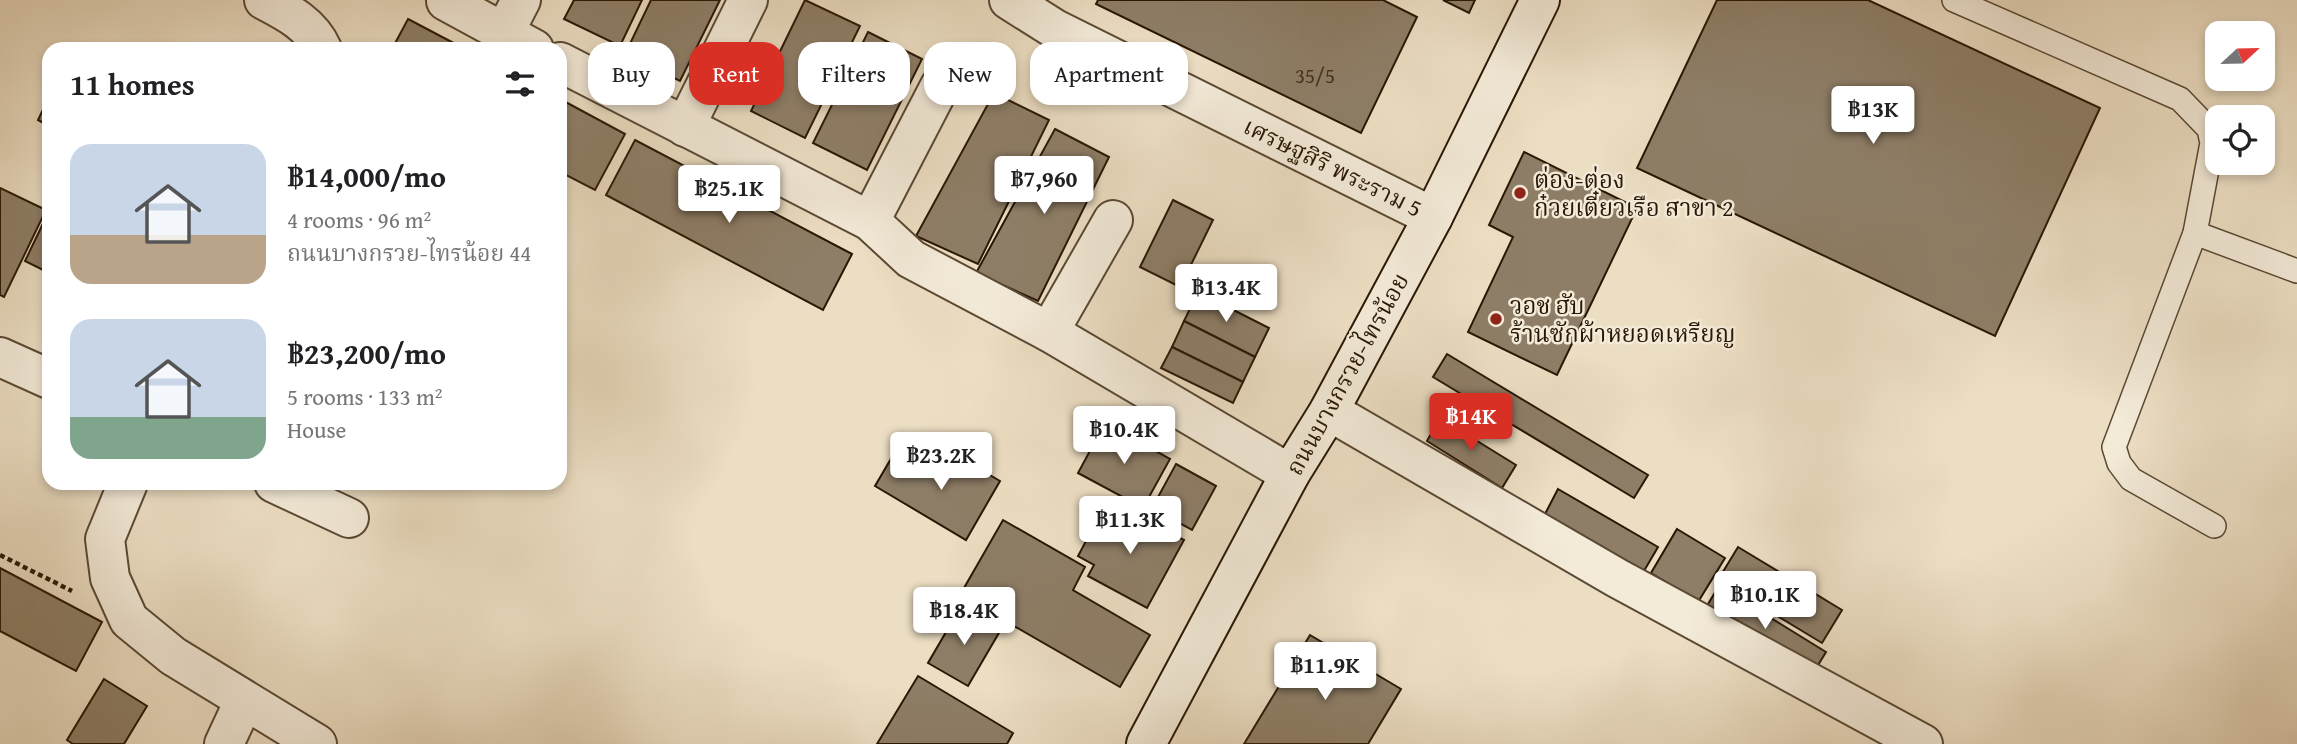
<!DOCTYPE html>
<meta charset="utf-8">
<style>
:root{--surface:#fff;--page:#f2f2f2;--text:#202124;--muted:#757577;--accent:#d93025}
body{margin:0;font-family:"Gentium Book Plus","Noto Serif Thai",serif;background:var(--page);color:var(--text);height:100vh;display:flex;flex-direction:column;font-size:26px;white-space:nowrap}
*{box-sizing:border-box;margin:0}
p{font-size:23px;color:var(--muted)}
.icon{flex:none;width:38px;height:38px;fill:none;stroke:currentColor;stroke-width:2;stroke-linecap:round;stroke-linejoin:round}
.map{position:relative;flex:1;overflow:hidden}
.drawer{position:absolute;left:42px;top:42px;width:525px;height:448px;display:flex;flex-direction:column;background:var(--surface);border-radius:21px;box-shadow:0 4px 10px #0003}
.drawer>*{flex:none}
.banner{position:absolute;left:588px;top:42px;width:665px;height:63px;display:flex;gap:14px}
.needle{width:46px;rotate:68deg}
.buttons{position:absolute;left:2205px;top:21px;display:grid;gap:14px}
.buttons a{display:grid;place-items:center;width:70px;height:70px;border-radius:14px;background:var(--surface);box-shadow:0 4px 10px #0003;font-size:35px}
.price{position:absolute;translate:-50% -60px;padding:0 16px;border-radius:7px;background:#fff;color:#222;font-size:23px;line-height:46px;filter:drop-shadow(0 2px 4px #0008)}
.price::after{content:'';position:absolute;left:50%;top:42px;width:21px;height:16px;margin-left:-10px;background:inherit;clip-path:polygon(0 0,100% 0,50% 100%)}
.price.on{background:var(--accent);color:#fff}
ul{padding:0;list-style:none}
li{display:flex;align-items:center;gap:21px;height:175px;padding:0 28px}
li span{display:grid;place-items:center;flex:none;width:196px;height:140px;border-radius:21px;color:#555}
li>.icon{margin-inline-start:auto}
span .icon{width:84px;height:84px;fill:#fffc;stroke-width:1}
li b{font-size:30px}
h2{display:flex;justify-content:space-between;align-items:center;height:84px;padding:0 28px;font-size:30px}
.tag{padding:0 24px;border-radius:21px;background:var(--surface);box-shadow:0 4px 10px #0003;font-size:24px;line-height:63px}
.tag.on{background:var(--accent);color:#fff}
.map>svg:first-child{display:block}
.building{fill:#8e7e67;stroke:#291704;stroke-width:2}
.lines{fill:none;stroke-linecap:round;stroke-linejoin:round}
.lane-casing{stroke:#5a4934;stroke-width:26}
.street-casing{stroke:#5a4934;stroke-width:42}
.secondary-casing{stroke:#291704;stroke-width:42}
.path{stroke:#291704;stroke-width:4.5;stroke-dasharray:5 3.5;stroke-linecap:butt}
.lane{stroke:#f3ead8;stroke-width:23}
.street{stroke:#f3ead8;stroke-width:38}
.secondary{stroke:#f3ead8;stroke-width:38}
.poi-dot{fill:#8f2418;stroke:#f3ead8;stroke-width:2.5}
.labels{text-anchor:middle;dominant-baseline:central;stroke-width:5;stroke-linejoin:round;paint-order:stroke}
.number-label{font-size:21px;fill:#42311d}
.street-label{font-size:24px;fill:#291704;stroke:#f3ead8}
.poi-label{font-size:24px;fill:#291704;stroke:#f3ead8;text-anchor:start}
</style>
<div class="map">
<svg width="2297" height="744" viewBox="0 0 2297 744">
<rect width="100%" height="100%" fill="#ecdec3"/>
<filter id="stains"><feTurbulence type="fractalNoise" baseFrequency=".00286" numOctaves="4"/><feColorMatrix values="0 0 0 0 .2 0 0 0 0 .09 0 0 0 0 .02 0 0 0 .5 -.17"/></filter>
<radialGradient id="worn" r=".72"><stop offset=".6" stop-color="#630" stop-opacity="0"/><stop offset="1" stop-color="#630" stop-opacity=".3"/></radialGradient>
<g class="building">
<path d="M 574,0 L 642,0 L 620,46 L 564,19 Z"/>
<path d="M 651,0 L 720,0 L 680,81 L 625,54 Z"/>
<path d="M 805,0 L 860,26 L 805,138 L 751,111 Z"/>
<path d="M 1098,0 L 1383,0 L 1417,17 L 1361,133 L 1096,4 Z"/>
<path d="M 1443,0 L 1475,0 L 1469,13 Z"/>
<path d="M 1717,0 L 1868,0 L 2100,108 L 1995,336 L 1637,168 Z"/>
<path d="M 408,19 L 465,49 L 392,49 Z"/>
<path d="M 868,32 L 922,59 L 867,170 L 813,143 Z"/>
<path d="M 994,93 L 1049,120 L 978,264 L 916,236 Z"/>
<path d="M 49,97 L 49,126 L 38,120 Z"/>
<path d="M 560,99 L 625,134 L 595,190 L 560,172 Z"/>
<path d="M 1055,129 L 1109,157 L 1038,301 L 976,273 Z"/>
<path d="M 635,140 L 852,254 L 823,310 L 606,195 Z"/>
<path d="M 1524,152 L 1637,208 L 1557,375 L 1468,332 L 1513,237 L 1489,225 Z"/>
<path d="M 0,188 L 46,210 L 4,297 L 0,295 Z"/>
<path d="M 1173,200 L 1213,220 L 1180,287 L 1140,267 Z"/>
<path d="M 49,211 L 49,273 L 25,261 Z"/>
<path d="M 1198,292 L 1269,328 L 1255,357 L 1184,321 Z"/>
<path d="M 1184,321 L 1255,357 L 1243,382 L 1172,347 Z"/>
<path d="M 1172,347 L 1243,382 L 1233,403 L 1161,368 Z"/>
<path d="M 1447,354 L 1648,475 L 1634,498 L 1433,377 Z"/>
<path d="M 1440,418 L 1516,465 L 1502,488 L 1427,441 Z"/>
<path d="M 1105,423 L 1170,459 L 1143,508 L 1078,473 Z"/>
<path d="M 895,452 L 945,482 L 959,457 L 1000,481 L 966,540 L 875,486 Z"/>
<path d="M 1176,464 L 1216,486 L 1192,530 L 1152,508 Z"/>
<path d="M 1558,489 L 1658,547 L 1644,571 L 1545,514 Z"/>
<path d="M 1127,510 L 1184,540 L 1147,608 L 1088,576 L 1094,565 L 1078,556 L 1101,513 L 1120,524 Z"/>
<path d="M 1003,520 L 1085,567 L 1073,590 L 1150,635 L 1120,687 L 960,595 Z"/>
<path d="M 1677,529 L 1725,558 L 1698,602 L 1651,573 Z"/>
<path d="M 1738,547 L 1842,610 L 1822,643 L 1718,580 Z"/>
<path d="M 0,568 L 102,622 L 76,671 L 0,631 Z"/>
<path d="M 1719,586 L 1826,652 L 1812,675 L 1705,609 Z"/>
<path d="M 960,608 L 1000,631 L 968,686 L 928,663 Z"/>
<path d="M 1310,635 L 1401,689 L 1368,744 L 1244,744 Z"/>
<path d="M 918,676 L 1013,733 L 1007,744 L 877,744 Z"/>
<path d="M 104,679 L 147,706 L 124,744 L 73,744 L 67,740 Z"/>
</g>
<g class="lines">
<g class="lane-casing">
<g id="lane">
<path d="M 1954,0 L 2180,99 L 2209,129 L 2212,143 L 2195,233 L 2114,447 L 2119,463 L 2131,479 L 2214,526"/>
<path d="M 2195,233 L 2297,271"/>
</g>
</g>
<g class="street-casing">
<g id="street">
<path d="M 264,0 C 287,12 311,24 322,49"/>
<path d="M 1009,0 L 1055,29 L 1433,217"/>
<path d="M 446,1 L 534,49"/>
<path d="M 504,33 L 521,0"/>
<path d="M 560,62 L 870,221 L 911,259 L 1049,332 L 1290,474"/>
<path d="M 685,127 L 748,0"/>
<path d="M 870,221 L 940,86"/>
<path d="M 1049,332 L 1113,220"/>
<path d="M 0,357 L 49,379"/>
<path d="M 1329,411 L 1617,578 L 1923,744"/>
<path d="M 128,483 L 105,539 L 110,578 L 129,620 L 173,656 L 317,744"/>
<path d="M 274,483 L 349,518"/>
<path d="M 224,744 L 244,701"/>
</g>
</g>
<g class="secondary-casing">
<path id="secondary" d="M 1146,744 L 1290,474 L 1329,411 L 1433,217 L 1540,0"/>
</g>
<path class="path" d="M 0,555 L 72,591"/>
<use href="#lane" class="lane"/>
<use href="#street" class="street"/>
<use href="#secondary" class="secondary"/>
</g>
<g class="poi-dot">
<circle cx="1520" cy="193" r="7"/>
<circle cx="1496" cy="319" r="7"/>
</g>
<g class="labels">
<g class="number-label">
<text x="1315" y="75">35/5</text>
</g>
<g class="street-label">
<text transform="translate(1333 167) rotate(26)">เศรษฐสิริ พระราม 5</text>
<text transform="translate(1347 374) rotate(-61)">ถนนบางกรวย-ไทรน้อย</text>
</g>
<g class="poi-label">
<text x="1534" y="179">ต่อง-ต่อง<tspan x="1534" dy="28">ก๋วยเตี๋ยวเรือ สาขา 2</tspan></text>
<text x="1510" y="305">วอช ฮับ<tspan x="1510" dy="28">ร้านซักผ้าหยอดเหรียญ</tspan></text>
</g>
</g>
<rect width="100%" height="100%" filter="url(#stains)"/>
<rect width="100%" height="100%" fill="url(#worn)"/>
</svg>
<div class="buttons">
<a><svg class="needle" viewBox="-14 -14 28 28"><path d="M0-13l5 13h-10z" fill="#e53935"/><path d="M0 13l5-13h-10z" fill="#757577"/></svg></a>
<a><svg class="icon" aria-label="locate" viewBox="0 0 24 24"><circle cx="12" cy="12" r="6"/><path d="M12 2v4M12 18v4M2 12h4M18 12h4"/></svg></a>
</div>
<b class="price" style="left:1873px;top:146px">฿13K</b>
<b class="price" style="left:1044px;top:216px">฿7,960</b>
<b class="price" style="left:729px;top:225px">฿25.1K</b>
<b class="price" style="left:1226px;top:324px">฿13.4K</b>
<b class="price on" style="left:1471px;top:453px">฿14K</b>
<b class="price" style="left:1124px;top:466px">฿10.4K</b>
<b class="price" style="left:941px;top:492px">฿23.2K</b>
<b class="price" style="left:1130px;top:556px">฿11.3K</b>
<b class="price" style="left:1765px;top:631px">฿10.1K</b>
<b class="price" style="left:964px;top:647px">฿18.4K</b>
<b class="price" style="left:1325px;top:702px">฿11.9K</b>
<div class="banner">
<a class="tag">Buy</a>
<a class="tag on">Rent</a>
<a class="tag">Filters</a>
<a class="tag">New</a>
<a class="tag">Apartment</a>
</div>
<section class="drawer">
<h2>11 homes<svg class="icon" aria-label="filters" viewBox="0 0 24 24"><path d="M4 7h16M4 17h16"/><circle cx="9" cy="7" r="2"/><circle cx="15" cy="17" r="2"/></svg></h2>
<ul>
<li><span style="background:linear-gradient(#c9d6e8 65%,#b9a48a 0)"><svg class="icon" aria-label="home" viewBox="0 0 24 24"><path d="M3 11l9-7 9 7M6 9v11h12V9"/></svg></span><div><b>฿14,000/mo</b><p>4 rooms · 96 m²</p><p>ถนนบางกรวย-ไทรน้อย 44</p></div></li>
<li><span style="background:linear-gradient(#c9d6e8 70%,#7fa58c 0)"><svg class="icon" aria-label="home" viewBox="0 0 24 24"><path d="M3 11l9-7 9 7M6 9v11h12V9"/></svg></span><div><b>฿23,200/mo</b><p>5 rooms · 133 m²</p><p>House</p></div></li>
</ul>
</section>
</div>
